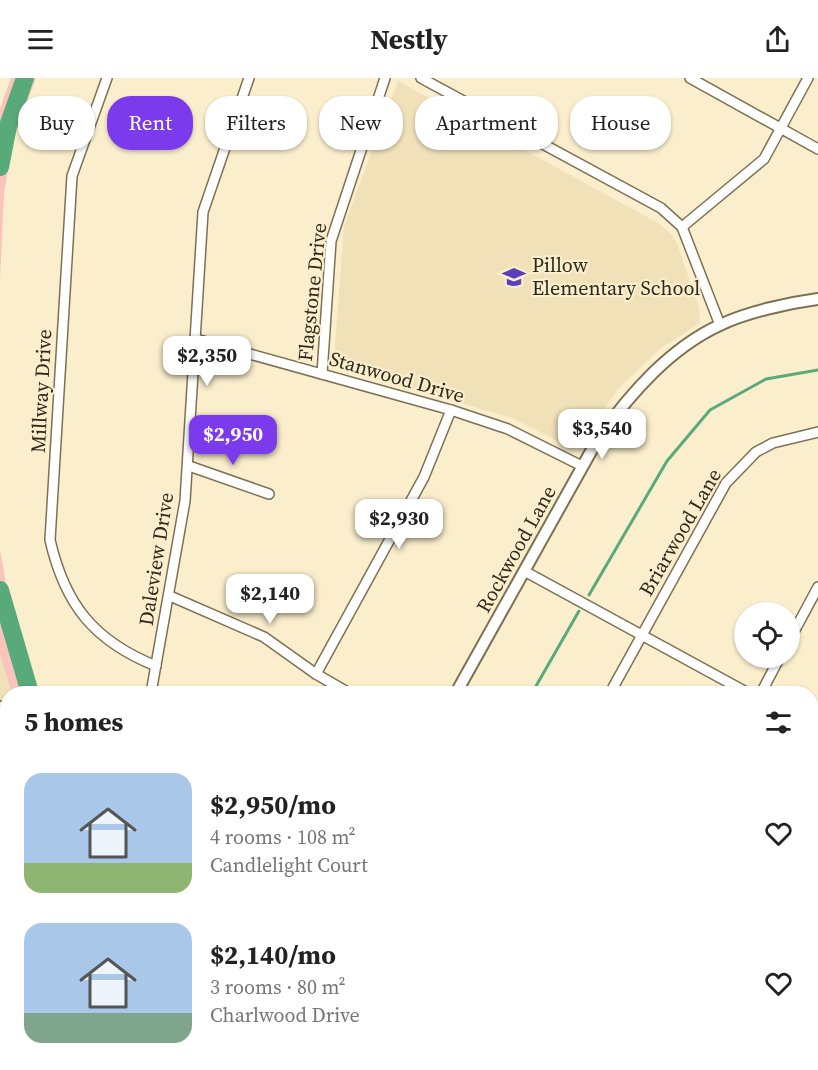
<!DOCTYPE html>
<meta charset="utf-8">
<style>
:root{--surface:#fff;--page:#f6f6f6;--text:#222;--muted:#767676;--accent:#7c3aed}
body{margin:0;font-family:"Source Serif 4",serif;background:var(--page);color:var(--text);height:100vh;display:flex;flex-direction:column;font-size:22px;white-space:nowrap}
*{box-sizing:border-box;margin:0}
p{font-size:20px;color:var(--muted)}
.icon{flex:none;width:33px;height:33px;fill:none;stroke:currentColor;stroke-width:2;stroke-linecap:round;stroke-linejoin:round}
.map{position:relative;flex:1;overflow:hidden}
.drawer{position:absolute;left:0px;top:608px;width:819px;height:386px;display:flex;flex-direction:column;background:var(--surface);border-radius:24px 24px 0 0;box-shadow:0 2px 4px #0004}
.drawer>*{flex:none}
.guide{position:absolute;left:18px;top:18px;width:783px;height:54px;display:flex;gap:12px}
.buttons{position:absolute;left:734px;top:524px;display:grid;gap:12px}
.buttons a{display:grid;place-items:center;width:66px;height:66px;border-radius:50%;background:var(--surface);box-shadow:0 2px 4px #0004;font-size:30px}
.price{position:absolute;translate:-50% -51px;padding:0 14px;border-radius:12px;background:#fff;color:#222;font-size:20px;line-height:39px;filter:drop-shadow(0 2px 3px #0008)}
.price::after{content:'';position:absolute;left:50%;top:36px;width:18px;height:14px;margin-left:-9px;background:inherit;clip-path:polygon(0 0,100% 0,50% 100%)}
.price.active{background:var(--accent);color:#fff}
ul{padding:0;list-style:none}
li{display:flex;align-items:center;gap:18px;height:150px;padding:0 24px}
li span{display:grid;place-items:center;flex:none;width:168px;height:120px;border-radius:18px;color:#555}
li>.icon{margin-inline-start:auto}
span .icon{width:72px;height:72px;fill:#fffc;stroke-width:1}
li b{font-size:26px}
h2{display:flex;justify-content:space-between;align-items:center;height:72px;padding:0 24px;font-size:26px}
.chip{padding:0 21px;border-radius:24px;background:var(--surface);box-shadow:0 2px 4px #0004;font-size:21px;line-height:54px}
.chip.active{background:var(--accent);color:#fff}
header{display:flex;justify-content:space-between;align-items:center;height:78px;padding:0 24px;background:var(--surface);font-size:27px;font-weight:700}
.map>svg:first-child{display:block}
.built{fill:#f0e1b9}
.green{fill:#fac3bc}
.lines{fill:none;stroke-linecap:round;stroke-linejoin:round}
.stream{stroke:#58aa7a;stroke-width:3}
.river{stroke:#58aa7a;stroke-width:18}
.service-casing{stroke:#7c7153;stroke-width:8}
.minor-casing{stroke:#7c7153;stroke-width:12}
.tertiary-casing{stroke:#7c7153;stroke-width:14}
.service{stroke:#fff;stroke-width:4.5}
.minor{stroke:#fff;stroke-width:9}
.tertiary{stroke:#fff;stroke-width:10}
.labels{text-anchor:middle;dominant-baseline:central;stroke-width:4.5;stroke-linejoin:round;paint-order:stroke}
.poi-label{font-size:20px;fill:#2e291d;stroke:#faeecc;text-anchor:start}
.street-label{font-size:20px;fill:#2e291d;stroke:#faeecc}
</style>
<header><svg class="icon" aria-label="menu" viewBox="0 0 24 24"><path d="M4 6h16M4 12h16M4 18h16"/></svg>Nestly<svg class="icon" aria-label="share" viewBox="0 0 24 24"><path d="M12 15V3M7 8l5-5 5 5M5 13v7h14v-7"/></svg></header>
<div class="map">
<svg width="818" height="992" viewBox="0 0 818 992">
<rect width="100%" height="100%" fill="#faeecc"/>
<g class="built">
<path d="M 398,3 L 660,146 L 672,157 L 678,168 L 699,230 L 700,245 L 660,271 L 619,310 L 576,370 L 571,370 L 512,340 L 342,291 L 334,283 L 344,148 Z"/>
<path d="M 0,576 L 12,615 L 8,615 L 7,725 L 0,720 Z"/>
<path d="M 812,849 L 818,852 L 818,992 L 695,992 L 683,986 L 812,986 Z"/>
</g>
<g class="green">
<path d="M 11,0 L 36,0 L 13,63 L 4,115 L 0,201 L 0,31 Z"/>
<path d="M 0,472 L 8,518 L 38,615 L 12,615 L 0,577 Z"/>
</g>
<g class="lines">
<g class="stream">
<path d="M 0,71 L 3,72"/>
<path d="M 589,517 L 667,383 L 710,332 L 766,301 L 818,292"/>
<path d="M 532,615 L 579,533"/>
</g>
<g class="river">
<path d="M 0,89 L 8,48 L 25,0"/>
<path d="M 0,512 L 30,615"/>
<path d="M 0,905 L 8,889"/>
</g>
<g class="service-casing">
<g id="service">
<path d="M 0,626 L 8,648"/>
<path d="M 812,675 L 818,666"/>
</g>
</g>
<g class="minor-casing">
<g id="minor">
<path d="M 107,0 L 72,98 L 50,462 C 65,527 94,563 156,588"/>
<path d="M 421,0 L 661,130 L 682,149 L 720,247"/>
<path d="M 690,0 L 818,71"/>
<path d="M 682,149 L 764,81 L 808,0"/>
<path d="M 196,261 L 451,332 L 508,351 L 582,388"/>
<path d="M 322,296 L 331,163 L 385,0"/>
<path d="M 189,388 L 269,416"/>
<path d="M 526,494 L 748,615"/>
<path d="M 170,518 L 264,559 L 316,596 L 349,615"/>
<path d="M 789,563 L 818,509"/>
<path d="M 316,596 L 424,399 L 451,332"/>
<path d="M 151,615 L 185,423 L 203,134 L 249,0"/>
<path d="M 610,615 L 726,405 L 756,374 L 773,365 L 818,354"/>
<path d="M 761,615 L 780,579"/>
<path d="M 812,649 L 818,653"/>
<path d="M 812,950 L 818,953"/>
<path d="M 199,986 L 210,992"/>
<path d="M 39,992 L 42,986"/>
<path d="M 403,992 L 407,986"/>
<path d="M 554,992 L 558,986"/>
</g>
</g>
<g class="tertiary-casing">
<g id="tertiary">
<path d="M 456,615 L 599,359 C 631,315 670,270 720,247 C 747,234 788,225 818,221"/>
<path d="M 0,733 L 8,737"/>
<path d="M 452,986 L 463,992"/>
<path d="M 248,992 L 252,986"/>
</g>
</g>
<use href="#service" class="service"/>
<use href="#minor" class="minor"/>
<use href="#tertiary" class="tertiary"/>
</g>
<defs>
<g id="school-bare" transform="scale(1.8)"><path d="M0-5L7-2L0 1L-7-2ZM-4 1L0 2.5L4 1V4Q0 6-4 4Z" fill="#5c3eb6" stroke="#faeecc" stroke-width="2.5" paint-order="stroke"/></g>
</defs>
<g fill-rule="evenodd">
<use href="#school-bare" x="514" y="199"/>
</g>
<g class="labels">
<g class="poi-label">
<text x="532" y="187">Pillow<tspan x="532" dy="23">Elementary School</tspan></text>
</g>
<g class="street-label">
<text transform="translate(312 214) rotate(-84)">Flagstone Drive</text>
<text transform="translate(397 299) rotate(16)">Stanwood Drive</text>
<text transform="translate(41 313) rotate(-87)">Millway Drive</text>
<text transform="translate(680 454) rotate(-60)">Briarwood Lane</text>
<text transform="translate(516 471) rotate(-61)">Rockwood Lane</text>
<text transform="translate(156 481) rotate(-81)">Daleview Drive</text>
</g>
</g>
</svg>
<div class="buttons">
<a><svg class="icon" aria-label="locate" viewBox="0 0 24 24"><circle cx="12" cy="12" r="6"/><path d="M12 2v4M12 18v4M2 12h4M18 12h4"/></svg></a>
</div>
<b class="price" style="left:207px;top:309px">$2,350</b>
<b class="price" style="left:602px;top:382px">$3,540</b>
<b class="price active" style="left:233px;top:388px">$2,950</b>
<b class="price" style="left:399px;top:472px">$2,930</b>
<b class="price" style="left:270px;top:547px">$2,140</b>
<div class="guide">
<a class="chip">Buy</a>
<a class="chip active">Rent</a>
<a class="chip">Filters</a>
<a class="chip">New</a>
<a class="chip">Apartment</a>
<a class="chip">House</a>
</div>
<section class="drawer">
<h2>5 homes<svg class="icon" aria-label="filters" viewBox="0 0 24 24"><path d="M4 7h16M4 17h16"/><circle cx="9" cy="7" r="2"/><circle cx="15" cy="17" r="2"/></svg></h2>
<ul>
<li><span style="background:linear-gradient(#a9c7e8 75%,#8fb573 0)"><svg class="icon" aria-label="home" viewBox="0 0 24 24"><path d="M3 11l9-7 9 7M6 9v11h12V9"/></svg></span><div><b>$2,950/mo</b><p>4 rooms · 108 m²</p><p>Candlelight Court</p></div><svg class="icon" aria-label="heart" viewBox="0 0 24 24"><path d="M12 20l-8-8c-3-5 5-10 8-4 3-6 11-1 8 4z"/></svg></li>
<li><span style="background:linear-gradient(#a9c7e8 75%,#7fa58c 0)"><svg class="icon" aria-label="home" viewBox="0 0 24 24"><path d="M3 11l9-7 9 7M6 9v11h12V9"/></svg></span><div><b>$2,140/mo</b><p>3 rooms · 80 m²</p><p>Charlwood Drive</p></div><svg class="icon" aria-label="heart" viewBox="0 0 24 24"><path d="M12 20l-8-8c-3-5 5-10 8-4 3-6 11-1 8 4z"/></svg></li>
</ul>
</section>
</div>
